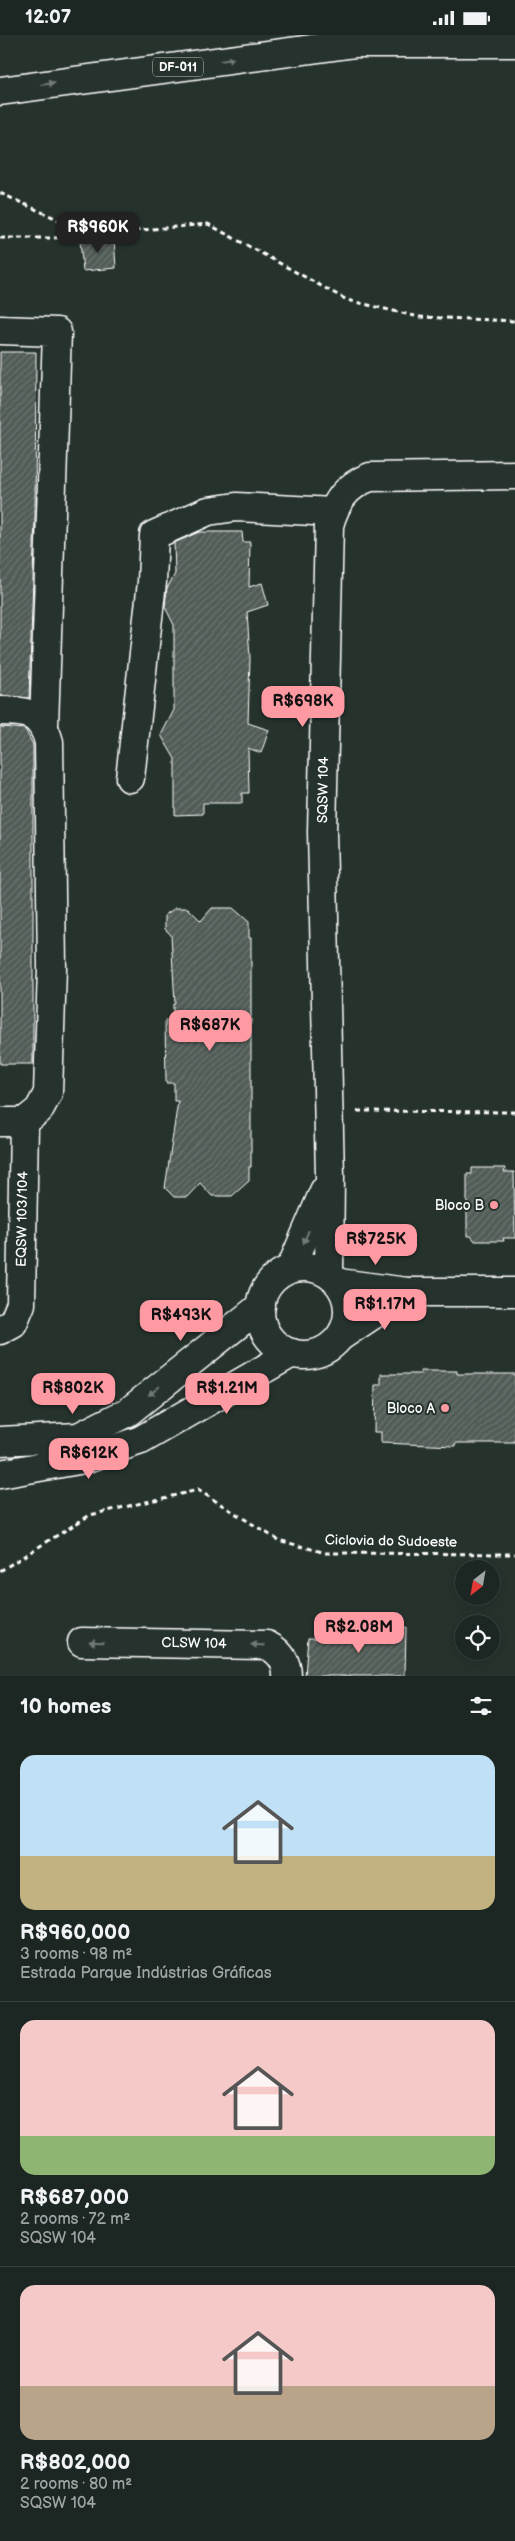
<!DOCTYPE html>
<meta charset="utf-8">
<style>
:root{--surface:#1c2622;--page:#29322f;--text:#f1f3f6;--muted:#a0a5a5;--line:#3a4340;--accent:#ff9aa2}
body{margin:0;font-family:"Balsamiq Sans",sans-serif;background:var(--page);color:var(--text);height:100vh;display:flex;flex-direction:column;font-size:19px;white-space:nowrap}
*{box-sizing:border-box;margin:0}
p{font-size:16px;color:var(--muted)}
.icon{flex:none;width:28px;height:28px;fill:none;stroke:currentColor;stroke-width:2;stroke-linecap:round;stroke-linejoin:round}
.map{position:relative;height:1641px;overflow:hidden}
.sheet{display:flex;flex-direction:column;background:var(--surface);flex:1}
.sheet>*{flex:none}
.needle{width:32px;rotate:211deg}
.tools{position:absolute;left:455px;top:1525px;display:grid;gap:10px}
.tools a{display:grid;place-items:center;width:45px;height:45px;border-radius:50%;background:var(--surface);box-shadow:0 2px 12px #0003,0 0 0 1px var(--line);font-size:25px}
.price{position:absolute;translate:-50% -42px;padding:0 11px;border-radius:10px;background:var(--accent);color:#111;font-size:16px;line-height:32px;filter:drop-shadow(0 1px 2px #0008)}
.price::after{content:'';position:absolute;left:50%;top:30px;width:15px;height:11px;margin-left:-8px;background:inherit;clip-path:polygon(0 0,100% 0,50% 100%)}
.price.active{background:#222;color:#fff}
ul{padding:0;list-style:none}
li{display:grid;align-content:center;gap:10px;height:265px;padding:0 20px}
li+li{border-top:1px solid var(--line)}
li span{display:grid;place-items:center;height:155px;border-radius:15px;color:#555}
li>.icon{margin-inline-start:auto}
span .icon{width:90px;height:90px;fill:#fffc;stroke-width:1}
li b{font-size:21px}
h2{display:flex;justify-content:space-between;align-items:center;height:60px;padding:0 20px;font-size:21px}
.status{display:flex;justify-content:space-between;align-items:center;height:35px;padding:0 25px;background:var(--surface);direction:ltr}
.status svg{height:14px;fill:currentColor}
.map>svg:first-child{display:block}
.building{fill:url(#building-hatch);stroke:#fff}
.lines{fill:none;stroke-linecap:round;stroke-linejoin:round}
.minor-casing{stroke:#fff;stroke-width:31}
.major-casing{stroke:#fff;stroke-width:31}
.path{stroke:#fff;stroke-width:3;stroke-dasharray:5 4;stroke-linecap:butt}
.minor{stroke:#26332d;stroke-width:28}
.major{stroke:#26332d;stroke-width:28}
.oneway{fill:#727a76}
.poi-dot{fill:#ff9aa2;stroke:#26332d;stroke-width:2}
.labels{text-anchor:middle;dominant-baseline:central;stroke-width:4;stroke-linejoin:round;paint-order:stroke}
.shield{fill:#26332d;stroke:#bec2c0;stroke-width:1}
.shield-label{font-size:12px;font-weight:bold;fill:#fff}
.street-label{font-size:14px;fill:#fff;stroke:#26332d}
.poi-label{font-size:14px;fill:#fff;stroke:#26332d;text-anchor:end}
</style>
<div class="status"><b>12:07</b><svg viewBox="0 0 49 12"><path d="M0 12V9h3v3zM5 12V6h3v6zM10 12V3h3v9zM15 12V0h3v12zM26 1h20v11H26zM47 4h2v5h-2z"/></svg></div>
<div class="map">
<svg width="515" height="1641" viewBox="0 0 515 1641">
<defs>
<pattern id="building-hatch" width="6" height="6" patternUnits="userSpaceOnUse" patternTransform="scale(1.25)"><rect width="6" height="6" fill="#515c57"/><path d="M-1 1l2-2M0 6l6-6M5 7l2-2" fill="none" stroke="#6b7470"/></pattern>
</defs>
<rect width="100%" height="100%" fill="#26332d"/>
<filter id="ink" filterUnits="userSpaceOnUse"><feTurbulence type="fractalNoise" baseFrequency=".02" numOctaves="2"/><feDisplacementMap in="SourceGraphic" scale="10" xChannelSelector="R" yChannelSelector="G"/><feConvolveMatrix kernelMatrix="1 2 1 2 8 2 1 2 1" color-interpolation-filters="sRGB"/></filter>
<g filter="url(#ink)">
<g class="building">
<path d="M 114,203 L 116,233 L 83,236 L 80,206 Z"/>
<path d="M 0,317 L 36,317 L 35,482 L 29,663 L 0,660 Z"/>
<path d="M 199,497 L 242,497 L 243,507 L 250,507 L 249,552 L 262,548 L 268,570 L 247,577 L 250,623 L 248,688 L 269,695 L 261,718 L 248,713 L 249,758 L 242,758 L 242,768 L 203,768 L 203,779 L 175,780 L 175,724 L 161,700 L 174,675 L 174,590 L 165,572 L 167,553 L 175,539 L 174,508 Z"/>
<path d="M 0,692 L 25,694 L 33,710 L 33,1029 L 0,1029 Z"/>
<path d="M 175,873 L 188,873 L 201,886 L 212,873 L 233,873 L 249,887 L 249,903 L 251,903 L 251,1132 L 249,1132 L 249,1146 L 232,1161 L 212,1161 L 200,1148 L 187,1162 L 174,1162 L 165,1153 L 178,1066 L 174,1066 L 174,1048 L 166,1048 L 165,985 L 173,985 L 173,969 L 175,969 L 171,900 L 165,894 L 165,880 Z"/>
<path d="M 472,1133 L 505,1133 L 504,1137 L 514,1137 L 515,1203 L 503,1203 L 504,1206 L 475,1206 L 471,1201 L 467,1201 L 467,1139 L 472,1139 Z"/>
<path d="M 421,1336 L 457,1336 L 457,1339 L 515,1339 L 515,1408 L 456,1408 L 456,1411 L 381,1408 L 381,1397 L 374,1397 L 375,1350 L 381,1350 L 381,1339 L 421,1339 Z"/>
<path d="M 360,1592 L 406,1592 L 405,1641 L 305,1641 L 308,1603 L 360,1604 Z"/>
</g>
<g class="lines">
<g class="minor-casing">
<g id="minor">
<path d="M 0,295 L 57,297 L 44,691"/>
<path d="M 0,676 C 28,676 41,678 49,707 L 52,933 L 48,1058 L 39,1075 L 24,1087"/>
<path d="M 130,743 L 152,547 L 154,500 L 208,476 L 236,472 L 333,477"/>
<path d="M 0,1087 L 24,1087 L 21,1269 L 13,1288 L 0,1295"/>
<circle cx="304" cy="1276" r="44"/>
<path d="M 291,1233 L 324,1156"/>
<path d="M 329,1239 L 330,1141 L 322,797 L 329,490 C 336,466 346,451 370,442 L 515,440"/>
<path d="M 339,1248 L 407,1257 L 515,1257"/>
<path d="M 341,1301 L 407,1257"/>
<path d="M 0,1406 L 78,1402 L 128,1377 L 261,1271"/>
<path d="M 0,1439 L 84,1424 L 141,1405 L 292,1318"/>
<path d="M 82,1607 L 267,1610 C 280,1617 287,1626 287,1641"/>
</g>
</g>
<g class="major-casing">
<path id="major" d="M 0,56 L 356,8 L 515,8"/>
</g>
<g class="path">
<path d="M 0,158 L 57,184 L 76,202"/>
<path d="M 0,203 L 54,203 L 208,189 L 347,265 L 419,282 L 515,286"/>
<path d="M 357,1076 L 515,1077"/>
<path d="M 0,1536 L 90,1480 L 198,1455 L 278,1505 L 326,1518 L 515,1519"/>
</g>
<use href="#minor" class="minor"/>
<use href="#major" class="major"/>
</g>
<defs><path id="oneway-solid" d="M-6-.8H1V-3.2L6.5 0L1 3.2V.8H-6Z" transform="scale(1.25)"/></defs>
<g class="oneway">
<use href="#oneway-solid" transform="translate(227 25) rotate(-8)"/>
<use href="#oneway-solid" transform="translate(48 49) rotate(-8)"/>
<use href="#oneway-solid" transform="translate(306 1202) rotate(112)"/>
<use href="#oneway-solid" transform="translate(154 1356) rotate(141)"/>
<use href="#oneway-solid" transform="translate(96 1607) rotate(-179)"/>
<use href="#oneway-solid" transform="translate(258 1610) rotate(-177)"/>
</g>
</g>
<g class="poi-dot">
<circle cx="494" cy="1170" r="5"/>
<circle cx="445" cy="1373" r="5"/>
</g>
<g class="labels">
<rect class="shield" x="153" y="22.5" width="50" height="19" rx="4"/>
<g class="shield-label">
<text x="178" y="32">DF-011</text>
</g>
<g class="street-label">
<text transform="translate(323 755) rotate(-89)">SQSW 104</text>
<text transform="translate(22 1184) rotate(-89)">EQSW 103/104</text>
<text transform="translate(391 1506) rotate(1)">Ciclovia do Sudoeste</text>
<text transform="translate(194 1608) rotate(1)">CLSW 104</text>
</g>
<g class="poi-label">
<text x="484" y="1170">Bloco B</text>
<text x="435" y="1373">Bloco A</text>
</g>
</g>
</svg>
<div class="tools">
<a><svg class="needle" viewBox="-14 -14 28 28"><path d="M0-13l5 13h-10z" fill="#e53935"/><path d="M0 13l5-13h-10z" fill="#a0a5a5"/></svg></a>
<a><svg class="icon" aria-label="locate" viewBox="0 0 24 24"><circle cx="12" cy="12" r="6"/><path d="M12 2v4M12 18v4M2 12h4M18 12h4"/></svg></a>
</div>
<b class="price active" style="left:98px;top:219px">R$960K</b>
<b class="price" style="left:303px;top:693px">R$698K</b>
<b class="price" style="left:210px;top:1017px">R$687K</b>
<b class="price" style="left:376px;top:1231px">R$725K</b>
<b class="price" style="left:385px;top:1296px">R$1.17M</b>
<b class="price" style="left:181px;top:1307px">R$493K</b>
<b class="price" style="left:73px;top:1380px">R$802K</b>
<b class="price" style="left:227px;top:1380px">R$1.21M</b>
<b class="price" style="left:89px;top:1445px">R$612K</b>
<b class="price" style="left:359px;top:1619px">R$2.08M</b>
</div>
<section class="sheet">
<h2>10 homes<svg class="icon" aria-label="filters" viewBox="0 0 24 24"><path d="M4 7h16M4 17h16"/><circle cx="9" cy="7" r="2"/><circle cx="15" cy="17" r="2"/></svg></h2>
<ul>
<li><span style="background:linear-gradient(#bfe0f5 65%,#c2b280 0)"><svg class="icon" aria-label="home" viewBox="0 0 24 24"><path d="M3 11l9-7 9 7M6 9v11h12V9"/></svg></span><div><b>R$960,000</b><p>3 rooms · 98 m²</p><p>Estrada Parque Indústrias Gráficas</p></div></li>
<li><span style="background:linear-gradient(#f6c9c9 75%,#8fb573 0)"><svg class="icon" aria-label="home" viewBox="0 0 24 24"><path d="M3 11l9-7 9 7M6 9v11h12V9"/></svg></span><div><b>R$687,000</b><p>2 rooms · 72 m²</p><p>SQSW 104</p></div></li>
<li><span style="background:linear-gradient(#f6c9c9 65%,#b9a48a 0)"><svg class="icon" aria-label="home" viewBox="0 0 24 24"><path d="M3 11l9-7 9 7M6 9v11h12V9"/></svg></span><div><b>R$802,000</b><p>2 rooms · 80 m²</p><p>SQSW 104</p></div></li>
</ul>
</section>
